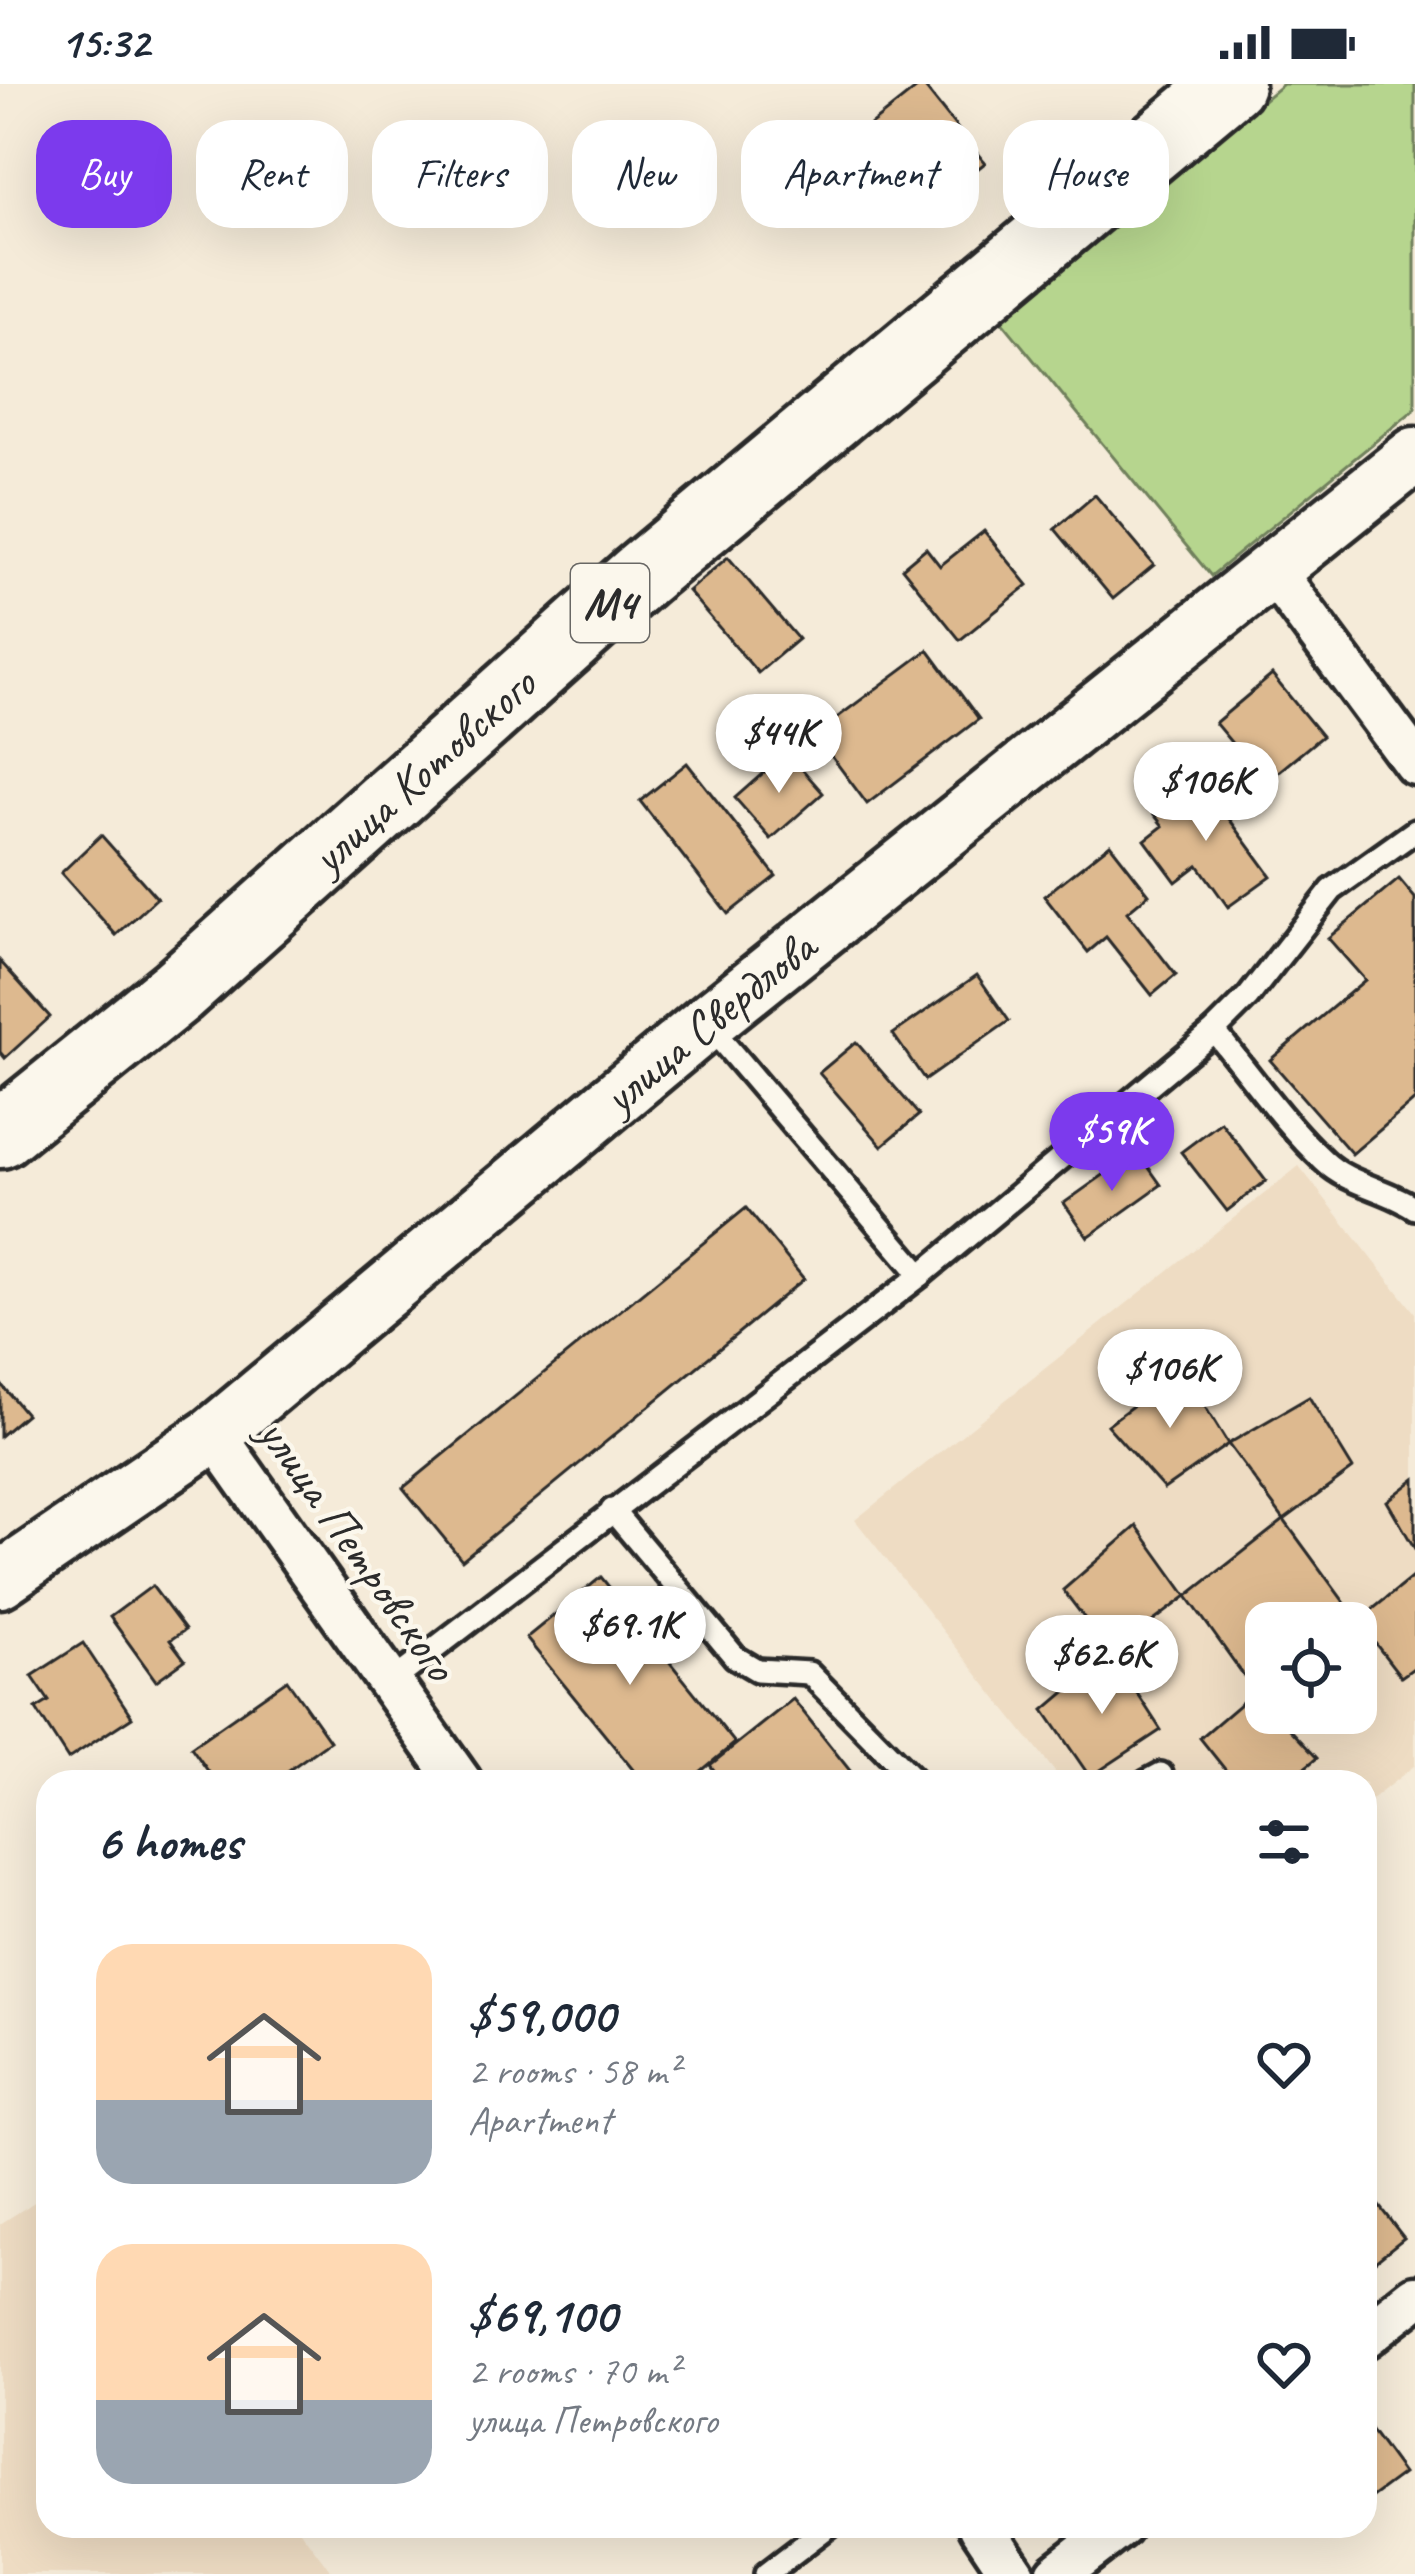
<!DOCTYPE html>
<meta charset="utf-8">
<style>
:root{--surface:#fff;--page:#f6f6f7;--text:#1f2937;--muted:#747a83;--accent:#7c3aed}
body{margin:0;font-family:Caveat,sans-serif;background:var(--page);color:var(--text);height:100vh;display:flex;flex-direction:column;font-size:45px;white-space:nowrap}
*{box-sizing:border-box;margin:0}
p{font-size:39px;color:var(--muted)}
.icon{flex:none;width:66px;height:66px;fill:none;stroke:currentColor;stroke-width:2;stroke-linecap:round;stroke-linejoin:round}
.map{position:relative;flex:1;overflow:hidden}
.drawer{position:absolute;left:36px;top:1686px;width:1341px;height:768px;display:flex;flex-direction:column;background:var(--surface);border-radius:36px;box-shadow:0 12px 48px #0002}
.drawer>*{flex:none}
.hud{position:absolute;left:36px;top:36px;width:1344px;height:108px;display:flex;gap:24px}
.tools{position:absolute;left:1245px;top:1518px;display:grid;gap:24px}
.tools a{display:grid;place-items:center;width:132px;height:132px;border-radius:24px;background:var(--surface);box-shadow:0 12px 48px #0002;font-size:60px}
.price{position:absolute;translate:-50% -102px;padding:0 27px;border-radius:42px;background:#fff;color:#222;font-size:39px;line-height:78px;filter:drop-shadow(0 3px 6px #0008)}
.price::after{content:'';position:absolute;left:50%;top:72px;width:36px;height:27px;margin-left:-18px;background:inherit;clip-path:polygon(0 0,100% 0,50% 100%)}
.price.active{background:var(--accent);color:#fff}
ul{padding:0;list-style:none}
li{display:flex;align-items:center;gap:36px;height:300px;padding:0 60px}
li span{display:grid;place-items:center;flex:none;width:336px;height:240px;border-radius:36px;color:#555}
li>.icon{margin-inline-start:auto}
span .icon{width:144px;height:144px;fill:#fffc;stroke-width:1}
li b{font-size:51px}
h2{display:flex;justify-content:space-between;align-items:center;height:144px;padding:0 60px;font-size:51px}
.chip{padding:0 42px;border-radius:36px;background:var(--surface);box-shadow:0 12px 48px #0002;font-size:42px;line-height:108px}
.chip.active{background:var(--accent);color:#fff}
.status{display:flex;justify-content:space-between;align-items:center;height:84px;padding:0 60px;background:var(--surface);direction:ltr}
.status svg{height:33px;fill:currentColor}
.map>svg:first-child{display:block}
.built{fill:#eedcc3;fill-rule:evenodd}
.green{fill:#b6d58e;stroke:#70805c;stroke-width:3}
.building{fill:#ddb98f;stroke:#2b2b2b;stroke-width:3}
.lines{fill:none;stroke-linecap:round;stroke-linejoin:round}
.service-casing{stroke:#2b2b2b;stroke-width:30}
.minor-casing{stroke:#2b2b2b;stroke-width:51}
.tertiary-casing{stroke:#2b2b2b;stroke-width:63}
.trunk-casing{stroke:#2b2b2b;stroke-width:75}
.service{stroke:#fbf7ec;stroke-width:21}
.minor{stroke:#fbf7ec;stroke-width:42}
.tertiary{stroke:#fbf7ec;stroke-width:54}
.trunk{stroke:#fbf7ec;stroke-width:66}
.labels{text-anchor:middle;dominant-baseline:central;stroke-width:9;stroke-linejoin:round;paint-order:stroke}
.shield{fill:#fbf7ec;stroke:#696865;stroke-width:3}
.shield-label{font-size:45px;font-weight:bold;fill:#2b2b2b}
.street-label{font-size:48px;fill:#2b2b2b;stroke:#fbf7ec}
</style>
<div class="status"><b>15:32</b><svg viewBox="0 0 49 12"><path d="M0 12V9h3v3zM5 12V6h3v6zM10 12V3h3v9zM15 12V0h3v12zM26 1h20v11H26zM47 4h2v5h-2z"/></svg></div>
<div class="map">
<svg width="1415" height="2490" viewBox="0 0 1415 2490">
<rect width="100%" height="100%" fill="#f5ebd9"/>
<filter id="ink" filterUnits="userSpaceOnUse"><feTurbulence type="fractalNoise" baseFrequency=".00833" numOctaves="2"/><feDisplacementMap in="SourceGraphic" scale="24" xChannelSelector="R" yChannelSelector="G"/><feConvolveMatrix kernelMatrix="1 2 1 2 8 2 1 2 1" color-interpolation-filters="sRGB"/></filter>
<g filter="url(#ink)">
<g class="built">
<path d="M 1299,1082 L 1415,1229 L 1415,1681 L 1365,1721 L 1365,1698 L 1063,1698 L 855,1436 ZM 1266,1539 L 1356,1539 L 1356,1629 L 1266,1629 Z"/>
<path d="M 44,2112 L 48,2117 L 48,2442 L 297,2442 L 333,2490 L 0,2490 L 0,2140 Z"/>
</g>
<path class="green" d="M 1283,0 L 1415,0 L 1415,325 L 1211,492 L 1000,235 Z"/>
<g class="building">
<path d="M 922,0 L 985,79 L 918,132 L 855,53 Z"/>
<path d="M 1095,411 L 1154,481 L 1113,515 L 1055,445 Z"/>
<path d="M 984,447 L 1028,501 L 960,556 L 902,484 L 926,464 L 940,482 Z"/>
<path d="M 728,473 L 798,555 L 758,589 L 688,507 Z"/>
<path d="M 928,566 L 979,635 L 867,720 L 815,650 Z"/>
<path d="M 1272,591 L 1322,652 L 1265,699 L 1215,639 Z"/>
<path d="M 787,668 L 823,709 L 771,755 L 735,714 Z"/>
<path d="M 687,679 L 776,792 L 728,830 L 640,717 Z"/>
<path d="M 1200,695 L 1271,792 L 1228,823 L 1198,781 L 1176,798 L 1145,756 L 1163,742 L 1153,729 Z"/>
<path d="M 101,751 L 157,814 L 116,851 L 61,789 Z"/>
<path d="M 1110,760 L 1149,810 L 1127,828 L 1176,891 L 1152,911 L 1106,853 L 1088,868 L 1044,812 Z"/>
<path d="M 1399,795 L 1415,814 L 1415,1016 L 1352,1070 L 1270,976 L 1365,896 L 1328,854 Z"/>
<path d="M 0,877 L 50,933 L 5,974 L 0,968 Z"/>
<path d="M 977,891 L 1009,937 L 925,996 L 893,950 Z"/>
<path d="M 856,958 L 919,1031 L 882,1062 L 819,989 Z"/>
<path d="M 1221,1038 L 1266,1097 L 1227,1127 L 1181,1068 Z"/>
<path d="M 1137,1067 L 1161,1101 L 1088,1153 L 1064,1119 Z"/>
<path d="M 746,1124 L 804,1195 L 462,1476 L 403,1404 Z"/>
<path d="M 1182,1285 L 1228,1360 L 1164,1405 L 1107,1341 Z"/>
<path d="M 0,1299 L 26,1330 L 0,1352 Z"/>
<path d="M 1309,1313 L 1353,1385 L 1284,1436 L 1228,1360 Z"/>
<path d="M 1415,1395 L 1415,1465 L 1387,1417 Z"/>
<path d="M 1284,1436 L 1358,1537 L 1266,1539 L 1266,1600 L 1255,1607 L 1187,1512 Z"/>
<path d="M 1137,1442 L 1187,1512 L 1111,1569 L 1063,1506 Z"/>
<path d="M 1415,1491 L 1415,1583 L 1401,1593 L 1358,1537 Z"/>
<path d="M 601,1493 L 735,1659 L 688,1698 L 643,1698 L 526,1554 Z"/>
<path d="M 152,1502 L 185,1546 L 170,1556 L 185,1576 L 156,1597 L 110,1533 Z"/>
<path d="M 83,1559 L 132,1633 L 68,1675 L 36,1625 L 49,1617 L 32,1592 Z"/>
<path d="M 1111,1569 L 1161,1646 L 1090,1693 L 1044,1626 Z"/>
<path d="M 287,1596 L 330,1657 L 272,1698 L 216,1698 L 191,1663 Z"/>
<path d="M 1255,1607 L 1266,1619 L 1266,1629 L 1275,1629 L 1317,1674 L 1287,1698 L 1235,1698 L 1200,1654 Z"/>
<path d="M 793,1615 L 859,1698 L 723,1698 L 710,1681 Z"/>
<path d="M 1365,2104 L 1404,2154 L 1365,2185 Z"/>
<path d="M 1365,2338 L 1403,2390 L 1365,2418 Z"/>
</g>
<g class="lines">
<g class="service-casing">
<g id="service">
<path d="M 708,941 L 921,1191 L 1214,947 L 1248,913 L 1332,806 L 1415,747"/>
<path d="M 1214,947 C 1249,989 1285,1041 1324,1077 C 1349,1101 1385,1104 1415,1124"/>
<path d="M 612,1426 L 735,1573 L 757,1586 L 809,1589 L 916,1698"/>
<path d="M 390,1599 L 921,1191"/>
<path d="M 1146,1698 L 1161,1690"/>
<path d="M 766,2490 L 829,2442"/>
</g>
</g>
<g class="minor-casing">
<g id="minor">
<path d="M 1273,487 L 1415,679"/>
<path d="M 214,1350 L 460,1698"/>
<path d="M 1365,2252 L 1415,2213"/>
<path d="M 981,2442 L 1013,2490"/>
<path d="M 1058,2490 L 1120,2442"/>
</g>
</g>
<g class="tertiary-casing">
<g id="tertiary">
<path id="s1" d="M 0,1496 L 214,1350 L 706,939 L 1415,371"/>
</g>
</g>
<g class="trunk-casing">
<g id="trunk">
<path id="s2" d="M 0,1050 L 177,907 L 639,493 L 1230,0"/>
</g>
</g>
<use href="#service" class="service"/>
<use href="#minor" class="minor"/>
<use href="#tertiary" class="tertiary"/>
<use href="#trunk" class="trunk"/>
</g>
</g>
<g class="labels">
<rect class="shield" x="571" y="480" width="78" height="78" rx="9"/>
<g class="shield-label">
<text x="610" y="519">M4</text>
</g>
<g class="street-label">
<text stroke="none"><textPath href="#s2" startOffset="558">улица Котовского</textPath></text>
<text stroke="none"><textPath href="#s1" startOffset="903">улица Свердлова</textPath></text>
<text transform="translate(358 1465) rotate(55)">улица Петровского</text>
</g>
</g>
</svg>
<div class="tools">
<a><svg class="icon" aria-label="locate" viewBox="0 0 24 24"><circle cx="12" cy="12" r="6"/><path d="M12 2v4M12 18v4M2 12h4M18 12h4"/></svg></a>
</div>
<b class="price" style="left:779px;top:712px">$44K</b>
<b class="price" style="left:1206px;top:760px">$106K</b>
<b class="price active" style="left:1112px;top:1110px">$59K</b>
<b class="price" style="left:1170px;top:1347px">$106K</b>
<b class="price" style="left:630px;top:1604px">$69.1K</b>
<b class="price" style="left:1102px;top:1633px">$62.6K</b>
<div class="hud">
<a class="chip active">Buy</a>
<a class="chip">Rent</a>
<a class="chip">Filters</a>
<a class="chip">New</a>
<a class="chip">Apartment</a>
<a class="chip">House</a>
</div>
<section class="drawer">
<h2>6 homes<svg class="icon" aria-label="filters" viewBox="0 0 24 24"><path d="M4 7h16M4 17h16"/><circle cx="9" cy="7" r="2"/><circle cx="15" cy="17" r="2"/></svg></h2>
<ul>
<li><span style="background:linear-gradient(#ffd9b3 65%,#9aa5b1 0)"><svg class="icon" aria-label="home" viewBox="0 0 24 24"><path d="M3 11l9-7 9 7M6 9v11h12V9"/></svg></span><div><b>$59,000</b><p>2 rooms · 58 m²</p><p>Apartment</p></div><svg class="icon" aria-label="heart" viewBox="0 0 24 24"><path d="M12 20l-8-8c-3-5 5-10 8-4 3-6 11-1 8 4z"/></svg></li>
<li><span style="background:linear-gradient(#ffd9b3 65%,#9aa5b1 0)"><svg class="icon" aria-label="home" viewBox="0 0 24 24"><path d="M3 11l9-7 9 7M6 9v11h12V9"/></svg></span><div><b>$69,100</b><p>2 rooms · 70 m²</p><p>улица Петровского</p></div><svg class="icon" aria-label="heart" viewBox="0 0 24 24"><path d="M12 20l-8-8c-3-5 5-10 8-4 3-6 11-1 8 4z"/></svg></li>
</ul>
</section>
</div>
